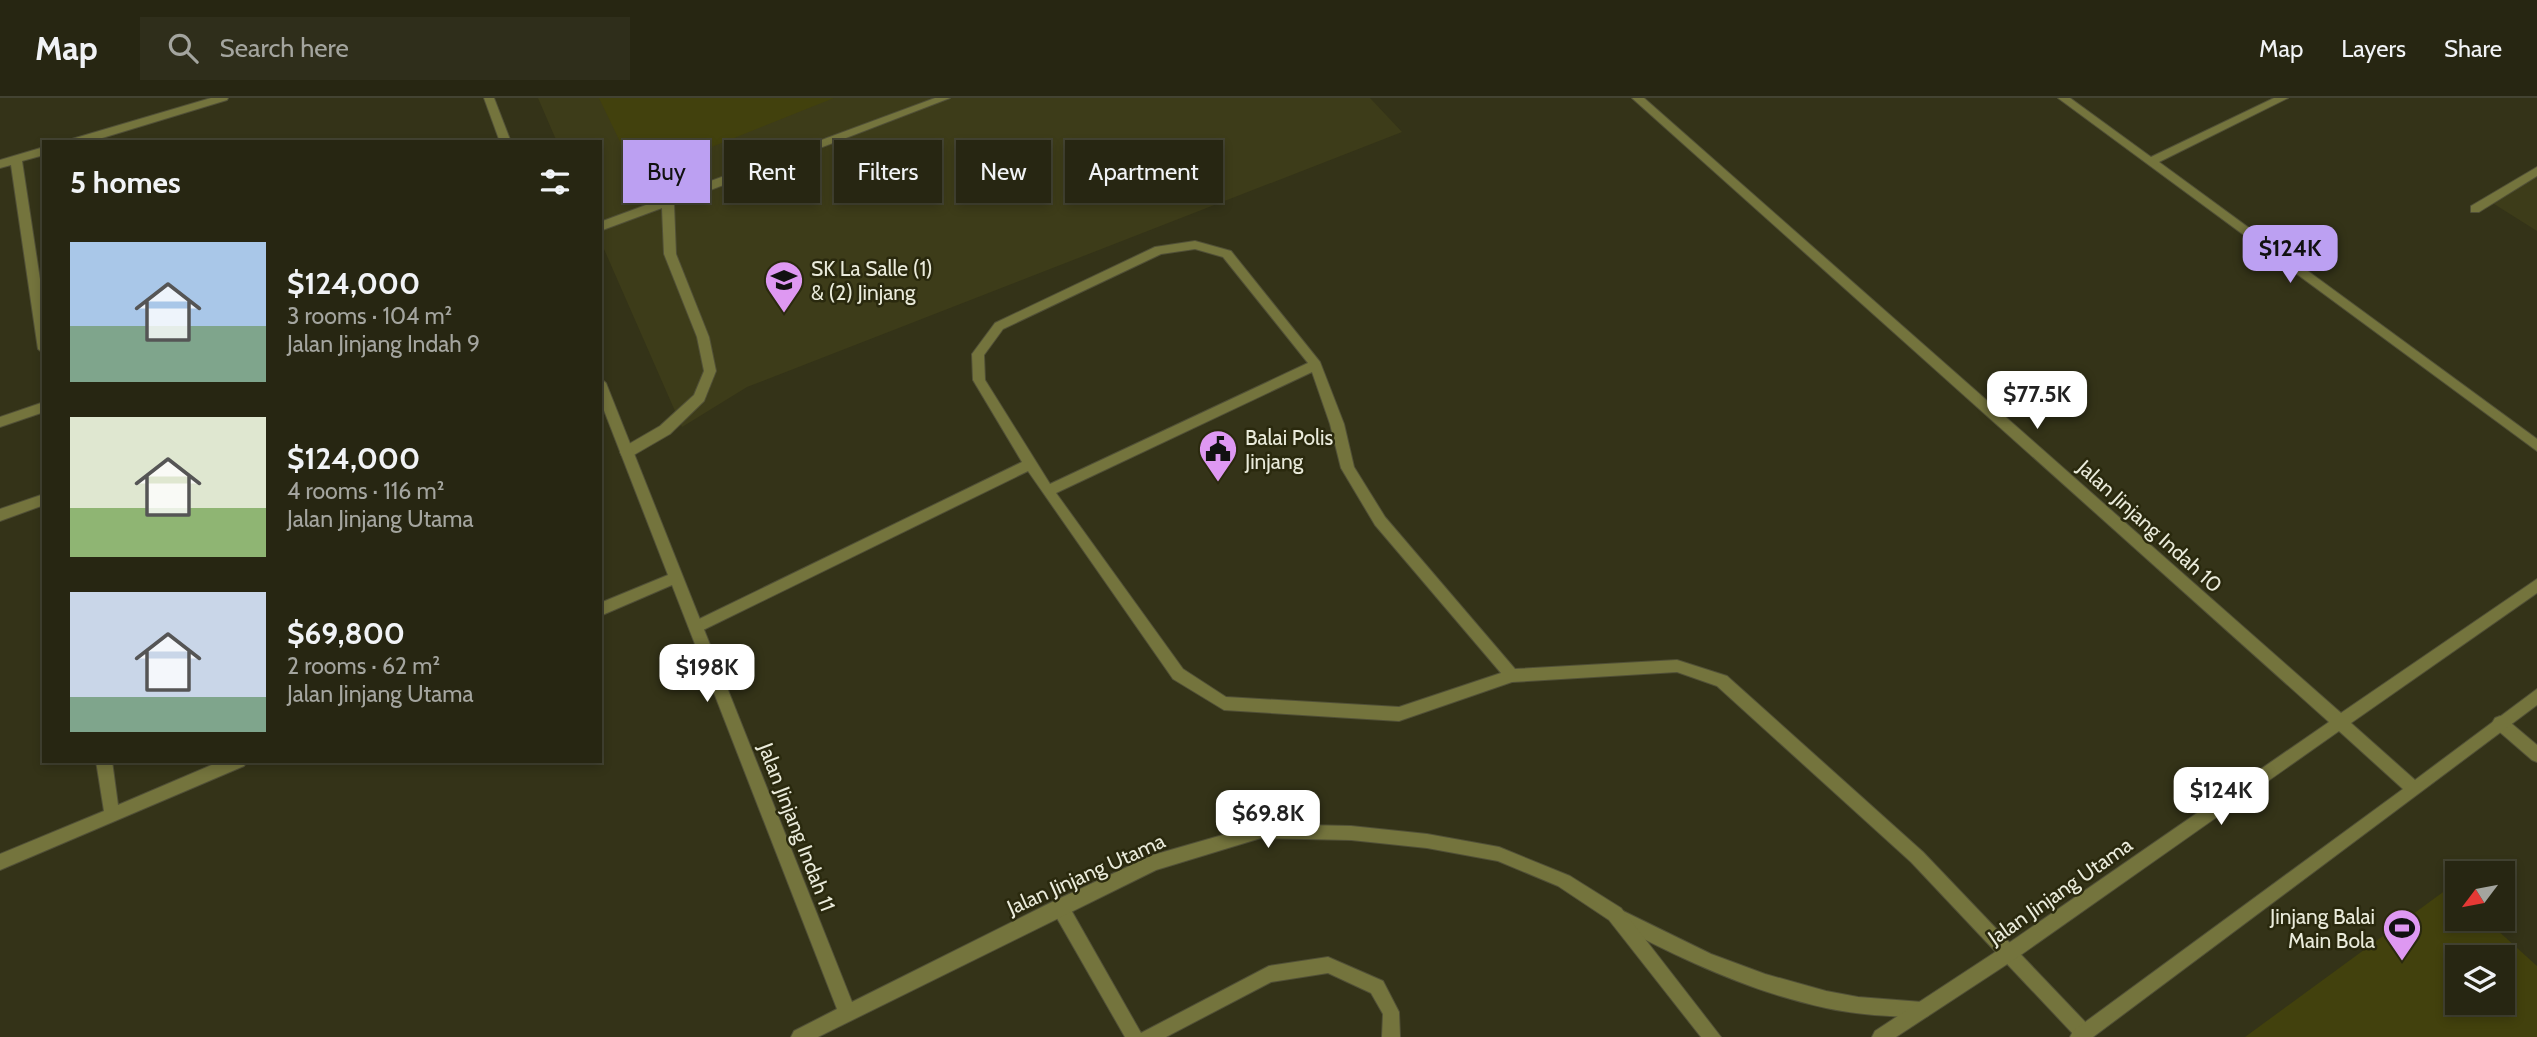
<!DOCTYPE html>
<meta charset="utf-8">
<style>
:root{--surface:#272612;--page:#2f2e1b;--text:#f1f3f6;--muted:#a4a59f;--line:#434332;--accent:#bca0f2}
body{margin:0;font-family:Cabin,sans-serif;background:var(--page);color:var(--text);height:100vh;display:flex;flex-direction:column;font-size:26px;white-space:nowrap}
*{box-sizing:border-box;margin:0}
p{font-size:23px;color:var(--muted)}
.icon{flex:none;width:38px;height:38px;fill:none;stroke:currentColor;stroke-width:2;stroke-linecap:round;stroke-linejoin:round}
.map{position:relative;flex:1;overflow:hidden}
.details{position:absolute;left:42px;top:42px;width:560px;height:623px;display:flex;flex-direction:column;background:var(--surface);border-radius:0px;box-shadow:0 4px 10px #0003,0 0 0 2px var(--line)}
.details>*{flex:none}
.guide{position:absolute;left:623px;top:42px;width:665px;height:63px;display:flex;gap:14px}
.needle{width:46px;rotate:238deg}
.buttons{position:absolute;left:2445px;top:763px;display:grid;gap:14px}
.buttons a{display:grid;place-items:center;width:70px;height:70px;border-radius:0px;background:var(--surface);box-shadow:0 4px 10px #0003,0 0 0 2px var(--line);font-size:35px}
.price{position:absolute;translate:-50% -60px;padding:0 16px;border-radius:14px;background:#fff;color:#222;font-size:23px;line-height:46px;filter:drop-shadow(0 2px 4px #0008)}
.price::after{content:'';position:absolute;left:50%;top:42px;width:21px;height:16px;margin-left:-10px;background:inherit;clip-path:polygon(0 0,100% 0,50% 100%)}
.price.on{background:var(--accent);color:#111}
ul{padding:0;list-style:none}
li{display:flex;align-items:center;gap:21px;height:175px;padding:0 28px}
li span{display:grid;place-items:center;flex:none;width:196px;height:140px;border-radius:0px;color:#555}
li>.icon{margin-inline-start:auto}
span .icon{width:84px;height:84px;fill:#fffc;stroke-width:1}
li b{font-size:30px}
h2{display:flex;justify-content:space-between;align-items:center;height:84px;padding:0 28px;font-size:30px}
.tag{padding:0 24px;border-radius:0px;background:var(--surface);box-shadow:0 4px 10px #0003,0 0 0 2px var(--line);font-size:24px;line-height:63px}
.tag.on{background:var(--accent);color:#111}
header{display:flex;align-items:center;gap:42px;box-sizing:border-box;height:98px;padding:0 35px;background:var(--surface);border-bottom:2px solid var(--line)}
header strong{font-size:33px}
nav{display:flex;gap:38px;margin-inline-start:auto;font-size:24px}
.search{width:490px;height:63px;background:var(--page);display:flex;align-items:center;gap:18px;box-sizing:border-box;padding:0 24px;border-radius:0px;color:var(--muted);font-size:26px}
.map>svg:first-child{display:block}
.built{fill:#3d3c19}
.green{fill:#42410d;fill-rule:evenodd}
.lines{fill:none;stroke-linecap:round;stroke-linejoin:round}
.lane-casing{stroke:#515037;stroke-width:2}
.street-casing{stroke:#515037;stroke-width:2}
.lane{fill:#74743d;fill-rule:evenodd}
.street{fill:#74743d;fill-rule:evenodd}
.labels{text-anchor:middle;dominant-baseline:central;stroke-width:5;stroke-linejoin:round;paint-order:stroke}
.poi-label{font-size:21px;fill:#eaebdb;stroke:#2a290e;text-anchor:start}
.street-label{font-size:21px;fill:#eaebdb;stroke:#2a290e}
</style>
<header>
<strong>Map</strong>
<div class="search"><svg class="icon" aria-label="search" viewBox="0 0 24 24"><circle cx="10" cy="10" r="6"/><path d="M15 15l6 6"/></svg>Search here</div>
<nav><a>Map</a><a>Layers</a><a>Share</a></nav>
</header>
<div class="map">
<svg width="2537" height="939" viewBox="0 0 2537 939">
<rect width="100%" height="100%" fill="#343318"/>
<g class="built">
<path d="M 538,0 L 1370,0 L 1402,34 L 747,289 L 682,329 L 600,142 L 600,44 L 557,44 Z"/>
<path d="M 2537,77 L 2537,133 L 2491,104 Z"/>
</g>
<g class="green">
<path d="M 599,0 L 834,0 L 637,79 Z"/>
<path d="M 2450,789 L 2457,795 L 2457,821 L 2485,821 L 2537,868 L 2537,939 L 2245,939 ZM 2457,859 L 2502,859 L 2502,905 L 2457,905 Z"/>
</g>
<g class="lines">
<g class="lane-casing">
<g id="lane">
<path d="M 935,0 L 950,0 L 674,106 L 676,156 L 709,239 L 716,273 L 704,303 L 670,336 L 632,358 L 622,358 L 620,354 L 622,350 L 660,328 L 694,297 L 704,273 L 697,239 L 664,156 L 662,110 L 600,133 L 600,124 Z"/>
<path d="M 2537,69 L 2537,78 L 2479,114 L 2471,114 L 2471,108 Z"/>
<path d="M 1195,143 L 1231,153 L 1320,264 L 1344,326 L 1354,369 L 1385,419 L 1515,571 L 1677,562 L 1727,578 L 1923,754 L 2090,929 L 2093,935 L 2091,939 L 2076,939 L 1911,764 L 1717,588 L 1677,574 L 1512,584 L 1399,623 L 1224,612 L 1173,581 L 1028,373 L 701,533 L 696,535 L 691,533 L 689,529 L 691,525 L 1022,364 L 973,282 L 972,256 L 995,225 L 1155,149 ZM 1195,151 L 1223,159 L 1308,265 L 1050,386 L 985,282 L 984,257 L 1003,231 L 1161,156 ZM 1312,274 L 1330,326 L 1341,370 L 1375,427 L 1501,575 L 1399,609 L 1226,599 L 1183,571 L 1056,395 Z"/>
<path d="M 44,304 L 44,314 L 0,329 L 0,319 Z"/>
<path d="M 44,396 L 44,407 L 0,423 L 0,411 Z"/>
<path d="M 2500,618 L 2505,620 L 2537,647 L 2537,664 L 2532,662 L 2495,630 L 2492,625 L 2495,620 Z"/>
<path d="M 1060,801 L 1066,803 L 1141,935 L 1269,868 L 1328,859 L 1383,883 L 1399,914 L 1400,939 L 1382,939 L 1383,916 L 1371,895 L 1328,875 L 1271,884 L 1166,939 L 1125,939 L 1054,815 L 1052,809 L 1054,803 Z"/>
<path d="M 1619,811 L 1711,856 L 1765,876 L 1826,893 L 1858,899 L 1922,904 L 1928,906 L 1930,912 L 1928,918 L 1922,920 C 1890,918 1858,917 1826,910 C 1751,894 1681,861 1613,825 L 1611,819 L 1613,813 Z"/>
</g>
</g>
<g class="street-casing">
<g id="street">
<path d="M 211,0 L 228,0 L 227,2 L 89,44 L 71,44 L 72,41 Z"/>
<path d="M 484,0 L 494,0 L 511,44 L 500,44 Z"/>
<path d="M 1632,0 L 1644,0 L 2341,615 L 2537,481 L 2537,495 L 2351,625 L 2415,682 L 2537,591 L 2537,607 L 2093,939 L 2070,939 L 2073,933 L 2403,691 L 2339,633 L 2015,861 L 1896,939 L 1872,939 L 1875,933 L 2003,849 L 2329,624 Z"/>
<path d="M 2058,0 L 2070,0 L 2151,59 L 2274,0 L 2288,0 L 2159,64 L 2537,341 L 2537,353 Z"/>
<path d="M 44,49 L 44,57 L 22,63 L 44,208 L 44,256 L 38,251 L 11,67 L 0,70 L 0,62 Z"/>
<path d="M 600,280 L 606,285 L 852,904 L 1054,803 L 1153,757 L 1261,726 L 1351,728 L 1427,736 L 1499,749 L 1570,778 L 1621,810 L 1721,939 L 1701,939 L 1609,822 L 1558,788 L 1498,763 L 1427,750 L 1351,742 L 1261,740 L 1156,772 L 818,939 L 791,939 L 794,933 L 837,911 L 672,487 L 600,518 L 600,505 L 668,477 L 600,302 Z"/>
<path d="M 96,663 L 112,663 L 118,707 L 221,663 L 247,663 L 244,668 L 0,772 L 0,756 L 104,713 Z"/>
</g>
</g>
<use href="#lane" class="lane"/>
<use href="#street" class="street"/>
</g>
<defs>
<g id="school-pin" transform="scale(2.0125)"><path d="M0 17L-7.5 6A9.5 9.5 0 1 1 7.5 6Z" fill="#de98f2" stroke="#2a290e"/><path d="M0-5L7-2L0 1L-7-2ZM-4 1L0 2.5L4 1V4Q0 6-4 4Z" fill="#111"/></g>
<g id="civic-pin" transform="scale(2.0125)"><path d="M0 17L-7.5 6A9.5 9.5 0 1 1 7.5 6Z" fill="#de98f2" stroke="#2a290e"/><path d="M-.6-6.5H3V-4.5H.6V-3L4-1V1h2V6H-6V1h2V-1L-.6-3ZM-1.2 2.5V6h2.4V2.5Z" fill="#111"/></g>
<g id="stadium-pin" transform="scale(2.0125)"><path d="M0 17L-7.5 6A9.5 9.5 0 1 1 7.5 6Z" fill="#de98f2" stroke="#2a290e"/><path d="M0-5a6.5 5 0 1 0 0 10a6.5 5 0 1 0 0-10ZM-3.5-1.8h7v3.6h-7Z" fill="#111"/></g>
</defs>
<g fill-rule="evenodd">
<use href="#school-pin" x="784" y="182"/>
<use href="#civic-pin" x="1218" y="351"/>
<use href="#stadium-pin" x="2402" y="830"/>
</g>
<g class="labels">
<g class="poi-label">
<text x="811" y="170">SK La Salle (1)<tspan x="811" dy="24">&amp; (2) Jinjang</tspan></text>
<text x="1245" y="339">Balai Polis<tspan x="1245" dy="24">Jinjang</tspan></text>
<text x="2375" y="818" text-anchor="end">Jinjang Balai<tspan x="2375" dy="24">Main Bola</tspan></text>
</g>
<g class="street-label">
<text transform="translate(2150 428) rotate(42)">Jalan Jinjang Indah 10</text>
<text transform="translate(797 729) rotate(69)">Jalan Jinjang Indah 11</text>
<text transform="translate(1086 776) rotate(-24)">Jalan Jinjang Utama</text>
<text transform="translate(2060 793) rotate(-35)">Jalan Jinjang Utama</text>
</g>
</g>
</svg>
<div class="buttons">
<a><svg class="needle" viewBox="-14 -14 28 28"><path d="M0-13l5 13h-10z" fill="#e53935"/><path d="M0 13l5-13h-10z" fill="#a4a59f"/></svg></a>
<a><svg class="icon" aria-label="layers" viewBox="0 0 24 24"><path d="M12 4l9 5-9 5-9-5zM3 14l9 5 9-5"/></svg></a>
</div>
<b class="price on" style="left:2290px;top:187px">$124K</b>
<b class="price" style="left:2037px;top:333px">$77.5K</b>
<b class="price" style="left:707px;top:606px">$198K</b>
<b class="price" style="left:2221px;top:729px">$124K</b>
<b class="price" style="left:1268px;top:752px">$69.8K</b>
<div class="guide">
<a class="tag on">Buy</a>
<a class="tag">Rent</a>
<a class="tag">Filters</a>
<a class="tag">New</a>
<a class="tag">Apartment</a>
</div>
<section class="details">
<h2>5 homes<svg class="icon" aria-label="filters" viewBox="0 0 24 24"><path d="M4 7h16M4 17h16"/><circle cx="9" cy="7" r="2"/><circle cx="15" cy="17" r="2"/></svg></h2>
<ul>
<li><span style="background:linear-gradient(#a9c7e8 60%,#7fa58c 0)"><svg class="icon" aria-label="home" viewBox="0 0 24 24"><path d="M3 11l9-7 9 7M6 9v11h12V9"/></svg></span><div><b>$124,000</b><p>3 rooms · 104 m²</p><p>Jalan Jinjang Indah 9</p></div></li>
<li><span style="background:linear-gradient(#dfe7d0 65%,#8fb573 0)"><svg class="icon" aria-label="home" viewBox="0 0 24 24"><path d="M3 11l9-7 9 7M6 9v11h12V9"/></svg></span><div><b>$124,000</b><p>4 rooms · 116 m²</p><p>Jalan Jinjang Utama</p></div></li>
<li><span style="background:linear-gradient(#c9d6e8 75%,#7fa58c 0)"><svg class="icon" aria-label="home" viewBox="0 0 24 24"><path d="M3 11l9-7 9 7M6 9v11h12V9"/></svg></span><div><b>$69,800</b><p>2 rooms · 62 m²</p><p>Jalan Jinjang Utama</p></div></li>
</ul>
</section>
</div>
